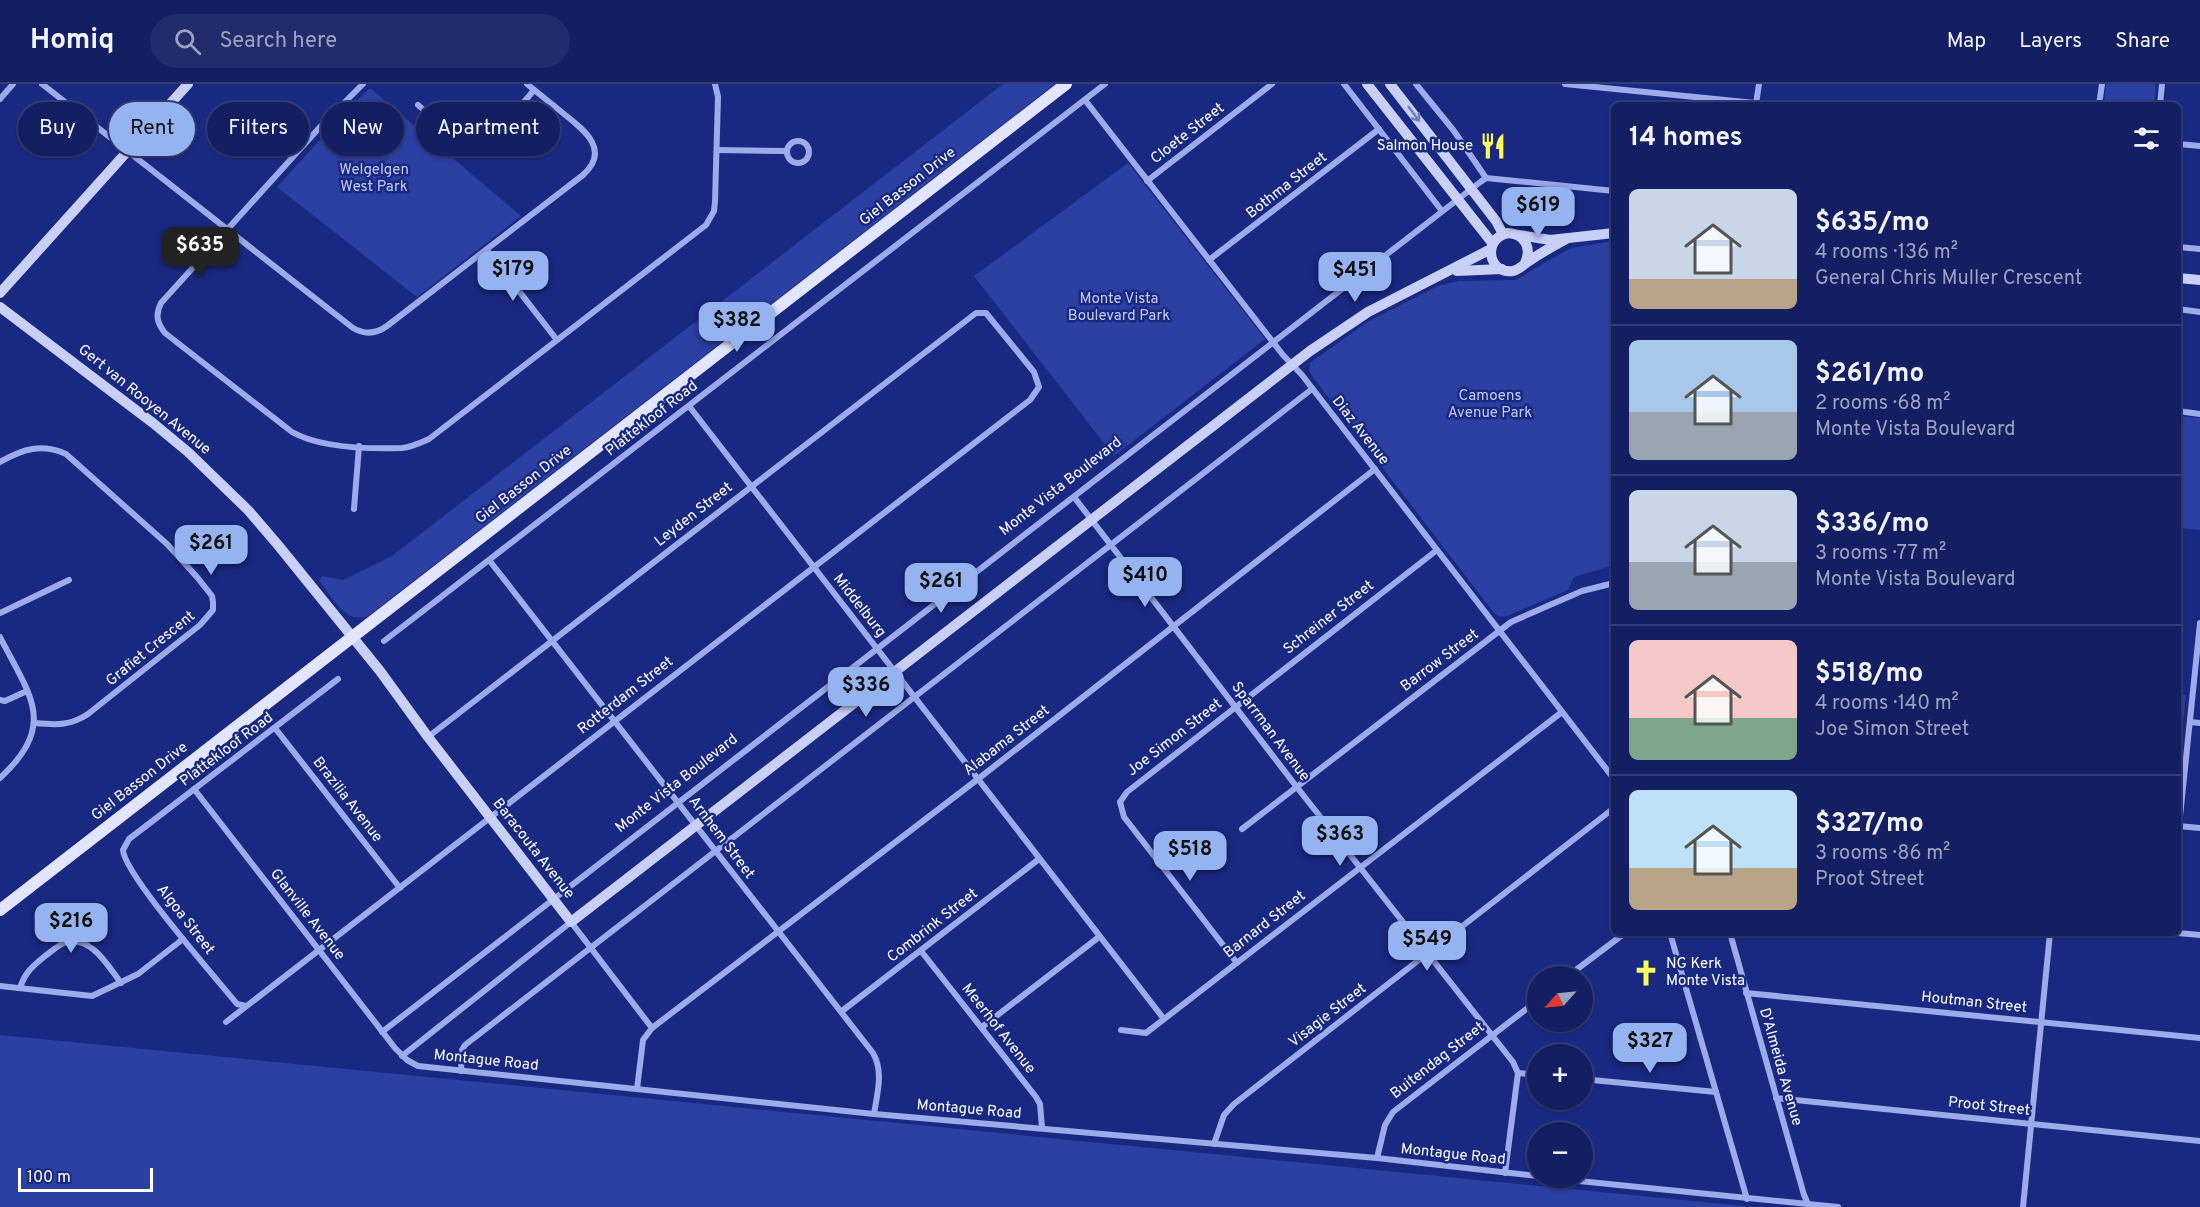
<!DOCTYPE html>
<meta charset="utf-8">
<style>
:root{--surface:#131f62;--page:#202c6b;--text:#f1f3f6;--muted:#9da2be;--line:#323d77;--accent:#95b2f1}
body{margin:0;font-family:Overpass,sans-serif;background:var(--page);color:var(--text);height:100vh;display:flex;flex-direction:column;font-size:22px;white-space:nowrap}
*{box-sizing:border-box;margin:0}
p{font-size:20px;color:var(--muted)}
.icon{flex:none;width:33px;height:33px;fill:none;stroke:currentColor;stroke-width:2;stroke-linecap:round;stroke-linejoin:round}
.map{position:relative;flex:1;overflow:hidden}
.details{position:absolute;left:1611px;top:18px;width:570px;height:834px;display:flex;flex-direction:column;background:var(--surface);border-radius:9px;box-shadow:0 2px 4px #0004,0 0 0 2px var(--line)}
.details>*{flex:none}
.guide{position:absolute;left:18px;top:18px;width:570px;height:54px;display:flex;gap:12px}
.needle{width:39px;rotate:243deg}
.fabs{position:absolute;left:1527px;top:882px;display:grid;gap:12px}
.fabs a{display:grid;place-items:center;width:66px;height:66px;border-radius:50%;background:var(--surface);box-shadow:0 2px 4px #0004,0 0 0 2px var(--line);font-size:30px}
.scale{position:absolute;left:18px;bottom:15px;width:135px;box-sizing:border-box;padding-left:6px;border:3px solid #fff;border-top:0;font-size:16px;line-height:21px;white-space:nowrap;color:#fff;-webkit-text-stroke:4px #192982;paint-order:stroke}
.price{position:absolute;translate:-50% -51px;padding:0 14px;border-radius:12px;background:var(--accent);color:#111;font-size:20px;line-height:39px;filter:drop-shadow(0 2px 3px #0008)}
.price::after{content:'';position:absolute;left:50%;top:36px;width:18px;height:14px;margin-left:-9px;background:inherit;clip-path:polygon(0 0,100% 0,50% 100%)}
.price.active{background:#222;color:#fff}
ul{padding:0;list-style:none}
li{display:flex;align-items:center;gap:18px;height:150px;padding:0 18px}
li+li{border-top:2px solid var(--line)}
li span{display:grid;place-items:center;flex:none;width:168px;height:120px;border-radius:9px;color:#555}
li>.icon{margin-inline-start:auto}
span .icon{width:72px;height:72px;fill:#fffc;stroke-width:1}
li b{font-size:26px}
h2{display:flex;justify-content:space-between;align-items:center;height:72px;padding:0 18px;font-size:26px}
.chip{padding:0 21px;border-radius:27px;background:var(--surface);box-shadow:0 2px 4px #0004,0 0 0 2px var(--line);font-size:21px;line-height:54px}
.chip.active{background:var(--accent);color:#111}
header{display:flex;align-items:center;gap:36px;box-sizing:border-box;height:84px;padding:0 30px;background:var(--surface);border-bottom:2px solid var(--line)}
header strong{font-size:28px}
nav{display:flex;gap:33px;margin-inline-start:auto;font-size:21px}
.search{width:420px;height:54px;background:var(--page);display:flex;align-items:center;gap:15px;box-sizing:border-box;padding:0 21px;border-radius:33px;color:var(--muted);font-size:22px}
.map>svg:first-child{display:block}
.green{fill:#2c3fa2}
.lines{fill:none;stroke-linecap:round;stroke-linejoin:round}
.street{stroke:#9daaeb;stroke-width:6}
.secondary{stroke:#c9d0f8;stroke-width:10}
.primary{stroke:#e2e5ff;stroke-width:12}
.oneway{stroke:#717cbd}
.labels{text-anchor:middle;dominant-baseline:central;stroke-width:5;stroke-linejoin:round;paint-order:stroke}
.street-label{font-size:15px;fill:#fff;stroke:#192982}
.poi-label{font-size:15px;fill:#fff;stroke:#192982;text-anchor:end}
.park-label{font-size:15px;fill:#c2cbf8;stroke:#192982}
</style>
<header>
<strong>Homiq</strong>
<div class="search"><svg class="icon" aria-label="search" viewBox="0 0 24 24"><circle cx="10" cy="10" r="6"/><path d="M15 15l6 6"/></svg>Search here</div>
<nav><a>Map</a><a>Layers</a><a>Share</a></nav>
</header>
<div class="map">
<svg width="2200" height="1123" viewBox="0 0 2200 1123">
<rect width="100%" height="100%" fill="#192982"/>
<g class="green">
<path d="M 1003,0 L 1055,0 L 371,530 C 347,544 331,512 319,496 L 323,492 L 343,496 L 392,472 Z"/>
<path d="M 2106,0 L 2156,0 L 2154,21 L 2104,21 Z"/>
<path d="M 370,4 L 521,132 L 417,213 L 277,103 L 345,28 Z"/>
<path d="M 1128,79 L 1265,255 L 1114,372 L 974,192 Z"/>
<path d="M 1614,157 L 1614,481 L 1574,493 L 1568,506 L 1507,532 L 1500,533 L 1494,529 L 1312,292 L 1309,286 L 1310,279 L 1367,238 L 1438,202 L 1459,197 L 1515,196 L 1571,164 Z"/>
<path d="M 2178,332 L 2200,334 L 2200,446 L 2181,444 L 2178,499 Z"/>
<path d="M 2178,610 L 2186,611 L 2178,685 Z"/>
<path d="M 0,951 L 1754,1123 L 0,1123 Z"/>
</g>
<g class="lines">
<g class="street">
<path d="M 42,0 L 353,244 C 365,251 376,250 387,242 L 583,91 C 611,66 584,46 564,30 C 552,20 539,10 527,0"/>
<path d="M 363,0 L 320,43 L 161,219 C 155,231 157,239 165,249 L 292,348 C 320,364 370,365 402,364 C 412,363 420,359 429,355 L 706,141 L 714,127 L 715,118 L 718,13 L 715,0"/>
<path d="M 1344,0 L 1442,127"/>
<path d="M 1416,0 L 1454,47 L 1486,94"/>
<path d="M 1565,0 L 1775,21"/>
<path d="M 0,15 L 13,0"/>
<path d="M 1085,16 L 1283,271 L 1302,291 L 1614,695"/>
<path d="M 1756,20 L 1759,0"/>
<path d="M 418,21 C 430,31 459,60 473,60 L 504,42 L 534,6"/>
<path d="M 2099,21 L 2102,0"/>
<path d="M 2160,21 L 2162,0"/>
<circle cx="798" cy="68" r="11"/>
<path d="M 2178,60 L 2200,62"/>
<path d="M 717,66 L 787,67"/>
<path d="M 1147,97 L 1272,0"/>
<path d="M 2178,163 L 2200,165"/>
<path d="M 487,166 L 557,256"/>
<path d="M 1209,176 L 1379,45"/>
<path d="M 2178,225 L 2200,228"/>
<path d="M 689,322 L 1164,935"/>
<path d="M 2178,327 L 2200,330"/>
<path d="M 0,378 C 23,365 41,359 66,370 L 167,460 L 197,493 L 212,512 L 213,518 L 213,526 L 200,541 L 88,630 C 70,642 56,641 35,639"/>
<path d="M 1074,413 L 1296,702 L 1513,978 L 1518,989 L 1505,1089"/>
<path d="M 354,425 L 359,362"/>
<path d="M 489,476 L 873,969 C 884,988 877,1010 874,1030"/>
<path d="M 0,529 L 69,496"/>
<path d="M 0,553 C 30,612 58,640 0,694"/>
<path d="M 384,557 L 1105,0"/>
<path d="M 0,616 L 5,617 L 27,607"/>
<path d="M 2190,638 L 2200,639"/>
<path d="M 275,644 L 400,804"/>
<path d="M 194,705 L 395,964 L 407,976 L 418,982 L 874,1030 L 1377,1074 L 1538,1092"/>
<path d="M 2178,742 L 2200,744"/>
<path d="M 2179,742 L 2200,539"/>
<path d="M 1242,745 L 1511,538 L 1582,507 L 1614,499"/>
<path d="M 1670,849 L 1747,1115"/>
<path d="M 1730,849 L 1804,1111 L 1809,1122"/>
<path d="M 2178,849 L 2200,851"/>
<path d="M 921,867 L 1036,1013 L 1040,1020 L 1042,1044"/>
<path d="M 1237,879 L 1124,733 L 1120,718 L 1127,708 L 1437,466"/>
<path d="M 1568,892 L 1625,849"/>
<path d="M 0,902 L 92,912 L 138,890 L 183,855"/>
<path d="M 20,904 C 25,888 33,882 45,872 C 51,868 58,861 64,859 C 91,850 108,882 121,899"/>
<path d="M 1746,909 L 2200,954"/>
<path d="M 246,922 L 237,920 C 217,895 124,790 123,766 L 129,755 L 338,595"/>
<path d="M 842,927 L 1039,775"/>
<path d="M 226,938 L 1030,316 L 1039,303 L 1034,288 L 986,229 L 976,229 L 428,653"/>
<path d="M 982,943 L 1099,853"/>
<path d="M 652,944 L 978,695 L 1375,385"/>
<path d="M 1121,946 L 1146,949 L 1562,628"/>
<path d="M 382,948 L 1479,99 L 1486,94 L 1614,107"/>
<path d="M 402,972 L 571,838 L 652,944 L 643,956 L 637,1005"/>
<path d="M 461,987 L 462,966 L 465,961 L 1312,305"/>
<path d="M 1518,989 L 1538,991"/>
<path d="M 1582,995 L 1716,1008"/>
<path d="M 1776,1014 L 2200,1057"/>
<path d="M 1214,1060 L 1224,1031 L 1234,1020 L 1614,724"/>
<path d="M 1377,1074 L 1385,1041 L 1393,1028 L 1538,916"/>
<path d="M 1549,1094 L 1838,1123"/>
<path d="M 2023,1123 L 2050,849"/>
</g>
<g class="secondary">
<path d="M 1367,0 L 1493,160"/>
<path d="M 1390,0 L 1496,137 L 1503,150"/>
<path d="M 1519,151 L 1550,156 L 1614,149"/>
<path d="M 1525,179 C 1532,164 1525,150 1508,149 C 1481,155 1489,191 1513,187 C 1520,185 1524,180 1529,177 C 1541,169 1553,162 1566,155"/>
<path d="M 1457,187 L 1502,185"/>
<path d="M 2178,194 L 2200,196"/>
<path d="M 0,209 L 188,0"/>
<path d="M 0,223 L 153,339 L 188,368 L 248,426 L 278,461 L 380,587 L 428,653 L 571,838 L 1310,267 L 1368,228 L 1491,165"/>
</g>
<path class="primary" d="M 0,826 L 1066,0"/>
</g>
<defs><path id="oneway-shaft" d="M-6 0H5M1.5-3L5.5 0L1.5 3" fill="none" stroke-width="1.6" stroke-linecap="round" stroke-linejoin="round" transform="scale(1.5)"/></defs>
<use class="oneway" href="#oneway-shaft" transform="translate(1414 30) rotate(53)"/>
<defs>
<g id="restaurant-bare" transform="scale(2.07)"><path d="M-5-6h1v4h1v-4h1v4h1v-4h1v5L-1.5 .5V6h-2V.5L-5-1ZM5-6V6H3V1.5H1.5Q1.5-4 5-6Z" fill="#fefe58" stroke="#192982" stroke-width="2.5" paint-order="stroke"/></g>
<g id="church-bare" transform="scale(2.07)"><path d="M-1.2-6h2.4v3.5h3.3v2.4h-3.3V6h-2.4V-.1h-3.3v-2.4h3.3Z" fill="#fefe58" stroke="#192982" stroke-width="2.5" paint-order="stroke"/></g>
</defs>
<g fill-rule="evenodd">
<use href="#restaurant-bare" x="1493" y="62"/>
<use href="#church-bare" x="1646" y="889"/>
</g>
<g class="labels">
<g class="street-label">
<text transform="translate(1188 50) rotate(-38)">Cloete Street</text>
<text transform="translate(1287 102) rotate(-38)">Bothma Street</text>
<text transform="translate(908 103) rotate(-38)">Giel Basson Drive</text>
<text transform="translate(144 316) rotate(39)">Gert van Rooyen Avenue</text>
<text transform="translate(652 335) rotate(-38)">Plattekloof Road</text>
<text transform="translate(1360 347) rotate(52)">Diaz Avenue</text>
<text transform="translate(524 401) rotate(-38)">Giel Basson Drive</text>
<text transform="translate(1061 403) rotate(-38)">Monte Vista Boulevard</text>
<text transform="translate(694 431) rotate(-38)">Leyden Street</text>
<text transform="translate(859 522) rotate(52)">Middelburg</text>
<text transform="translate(1329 534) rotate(-38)">Schreiner Street</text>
<text transform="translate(151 565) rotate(-39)">Grafiet Crescent</text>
<text transform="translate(1440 577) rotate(-37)">Barrow Street</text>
<text transform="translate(626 612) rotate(-38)">Rotterdam Street</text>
<text transform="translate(1270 648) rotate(53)">Sparrman Avenue</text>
<text transform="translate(1175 654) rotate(-38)">Joe Simon Street</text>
<text transform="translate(1007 657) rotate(-38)">Alabama Street</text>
<text transform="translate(227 666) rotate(-37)">Plattekloof Road</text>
<text transform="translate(140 698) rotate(-38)">Giel Basson Drive</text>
<text transform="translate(677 700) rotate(-38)">Monte Vista Boulevard</text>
<text transform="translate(347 716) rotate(52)">Brazilia Avenue</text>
<text transform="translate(721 754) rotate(53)">Arnhem Street</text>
<text transform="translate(533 765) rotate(52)">Baracouta Avenue</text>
<text transform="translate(307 831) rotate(52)">Glanville Avenue</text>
<text transform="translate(185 836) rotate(52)">Algoa Street</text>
<text transform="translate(1265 841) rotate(-38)">Barnard Street</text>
<text transform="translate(933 842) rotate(-38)">Combrink Street</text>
<text transform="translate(1974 919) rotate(6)">Houtman Street</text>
<text transform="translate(1328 932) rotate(-38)">Visagie Street</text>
<text transform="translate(998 945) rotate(52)">Meerhof Avenue</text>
<text transform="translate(486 977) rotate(6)">Montague Road</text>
<text transform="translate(1438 977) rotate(-38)">Buitendag Street</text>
<text transform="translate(1780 983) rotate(74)">D'Almeida Avenue</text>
<text transform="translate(1989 1023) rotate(6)">Proot Street</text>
<text transform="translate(969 1026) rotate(5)">Montague Road</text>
<text transform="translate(1453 1071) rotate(6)">Montague Road</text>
</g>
<g class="poi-label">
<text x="1473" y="62">Salmon House</text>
<text x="1666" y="880" text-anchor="start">NG Kerk<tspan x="1666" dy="17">Monte Vista</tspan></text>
</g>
<g class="park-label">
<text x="374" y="86">Welgelgen<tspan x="374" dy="17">West Park</tspan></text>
<text x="1119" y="215">Monte Vista<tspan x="1119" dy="17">Boulevard Park</tspan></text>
<text x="1490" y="312">Camoens<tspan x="1490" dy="17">Avenue Park</tspan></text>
</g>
</g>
</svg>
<div class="fabs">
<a><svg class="needle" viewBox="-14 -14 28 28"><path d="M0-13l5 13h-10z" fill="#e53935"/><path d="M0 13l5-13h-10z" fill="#9da2be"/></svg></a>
<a>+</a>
<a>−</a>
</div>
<div class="scale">100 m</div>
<b class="price" style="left:1538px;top:154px">$619</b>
<b class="price active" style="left:200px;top:194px">$635</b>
<b class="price" style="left:513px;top:218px">$179</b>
<b class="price" style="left:1355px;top:219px">$451</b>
<b class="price" style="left:737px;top:269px">$382</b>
<b class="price" style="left:211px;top:492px">$261</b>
<b class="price" style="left:1145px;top:524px">$410</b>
<b class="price" style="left:941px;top:530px">$261</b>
<b class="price" style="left:866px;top:634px">$336</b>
<b class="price" style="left:1340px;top:783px">$363</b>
<b class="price" style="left:1190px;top:798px">$518</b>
<b class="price" style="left:71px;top:870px">$216</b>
<b class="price" style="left:1427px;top:888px">$549</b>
<b class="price" style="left:1650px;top:990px">$327</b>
<div class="guide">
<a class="chip">Buy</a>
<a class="chip active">Rent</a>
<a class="chip">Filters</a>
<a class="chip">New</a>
<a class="chip">Apartment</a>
</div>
<section class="details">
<h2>14 homes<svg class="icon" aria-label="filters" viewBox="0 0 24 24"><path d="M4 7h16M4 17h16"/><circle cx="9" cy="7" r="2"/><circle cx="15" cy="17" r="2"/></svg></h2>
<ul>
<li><span style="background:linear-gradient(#c9d6e8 75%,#b9a48a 0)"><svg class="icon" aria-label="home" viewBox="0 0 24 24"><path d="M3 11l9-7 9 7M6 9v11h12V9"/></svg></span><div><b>$635/mo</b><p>4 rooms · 136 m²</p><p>General Chris Muller Crescent</p></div></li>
<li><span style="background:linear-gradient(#a9c7e8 60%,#9aa5b1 0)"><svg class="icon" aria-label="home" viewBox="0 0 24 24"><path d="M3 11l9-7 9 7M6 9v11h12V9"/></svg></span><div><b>$261/mo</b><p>2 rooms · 68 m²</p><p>Monte Vista Boulevard</p></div></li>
<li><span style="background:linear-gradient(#c9d6e8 60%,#9aa5b1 0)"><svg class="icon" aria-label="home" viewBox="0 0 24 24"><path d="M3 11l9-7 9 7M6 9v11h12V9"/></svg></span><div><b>$336/mo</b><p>3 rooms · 77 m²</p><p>Monte Vista Boulevard</p></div></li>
<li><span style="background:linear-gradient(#f6c9c9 65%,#7fa58c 0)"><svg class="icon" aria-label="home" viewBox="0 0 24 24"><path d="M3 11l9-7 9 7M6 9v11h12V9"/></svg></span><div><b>$518/mo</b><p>4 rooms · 140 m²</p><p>Joe Simon Street</p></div></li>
<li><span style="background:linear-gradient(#bfe0f5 65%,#b9a48a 0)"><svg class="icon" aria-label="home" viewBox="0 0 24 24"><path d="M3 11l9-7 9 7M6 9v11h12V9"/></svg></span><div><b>$327/mo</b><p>3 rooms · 86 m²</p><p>Proot Street</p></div></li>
</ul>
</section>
</div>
